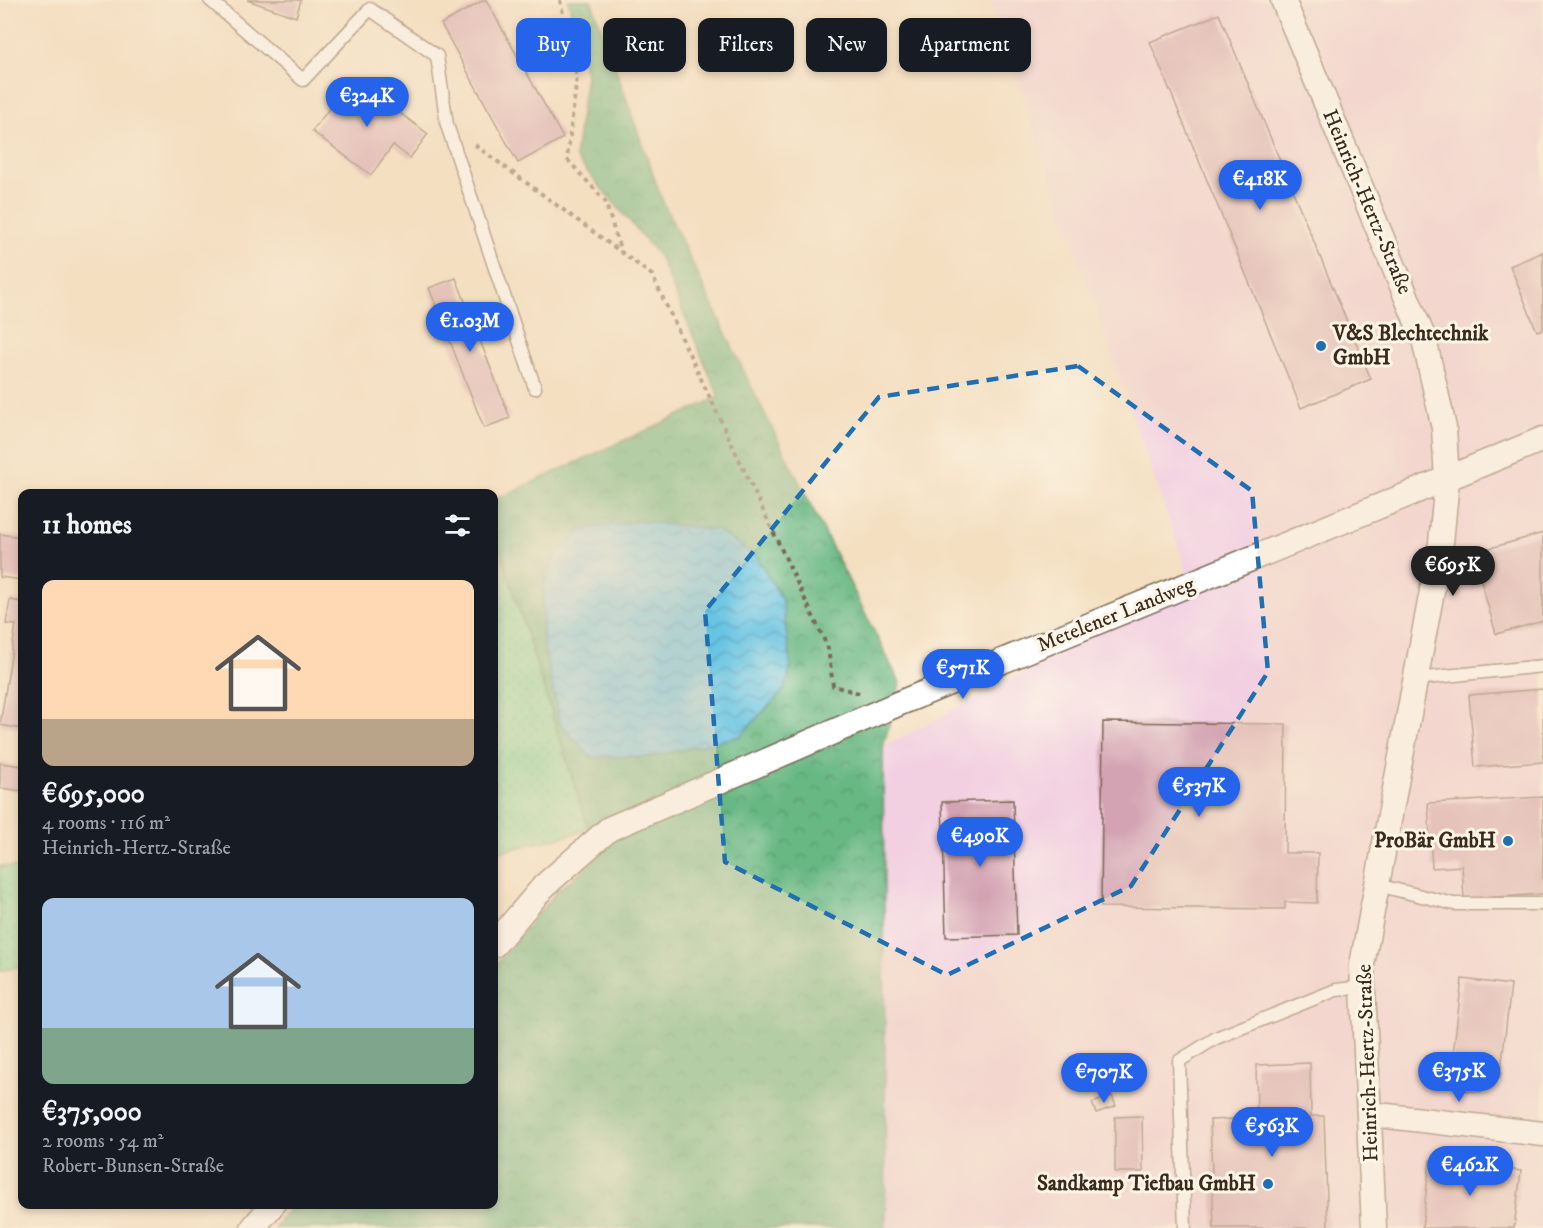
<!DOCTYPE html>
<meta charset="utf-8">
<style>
:root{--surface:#171b24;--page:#20242c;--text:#f1f3f6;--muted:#9ea1a6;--accent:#2563eb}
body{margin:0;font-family:"IM FELL DW Pica",serif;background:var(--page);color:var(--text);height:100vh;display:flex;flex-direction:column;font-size:22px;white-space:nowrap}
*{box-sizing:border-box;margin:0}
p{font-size:20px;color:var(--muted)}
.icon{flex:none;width:33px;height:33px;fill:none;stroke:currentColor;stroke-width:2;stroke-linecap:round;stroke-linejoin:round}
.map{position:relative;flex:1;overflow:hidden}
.panel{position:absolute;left:18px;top:489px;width:480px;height:720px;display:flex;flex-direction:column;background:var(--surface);border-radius:12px;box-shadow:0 3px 9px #0003}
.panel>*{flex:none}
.hud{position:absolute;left:516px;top:18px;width:570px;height:54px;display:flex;gap:12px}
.price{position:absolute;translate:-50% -51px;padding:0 14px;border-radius:21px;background:var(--accent);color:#fff;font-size:20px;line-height:39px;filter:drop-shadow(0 2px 3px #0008)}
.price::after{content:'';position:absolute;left:50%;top:36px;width:18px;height:14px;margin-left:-9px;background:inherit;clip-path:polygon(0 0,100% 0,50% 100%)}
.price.on{background:#222;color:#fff}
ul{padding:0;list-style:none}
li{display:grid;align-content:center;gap:12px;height:318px;padding:0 24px}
li span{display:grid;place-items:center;height:186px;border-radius:12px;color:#555}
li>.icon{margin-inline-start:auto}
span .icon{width:108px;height:108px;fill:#fffc;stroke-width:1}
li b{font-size:26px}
h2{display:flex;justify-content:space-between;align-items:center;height:72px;padding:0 24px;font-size:26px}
.tag{padding:0 21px;border-radius:12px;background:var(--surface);box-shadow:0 3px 9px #0003;font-size:21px;line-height:54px}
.tag.on{background:var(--accent);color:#fff}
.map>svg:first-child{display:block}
.built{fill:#f2cfe1}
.green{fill:url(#green-dots);stroke:#5e815e;stroke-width:1.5}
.forest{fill:url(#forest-crowns);stroke:#527151;stroke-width:1.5;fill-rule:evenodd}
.water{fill:url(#water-waves);stroke:#507781;stroke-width:1.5}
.building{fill:#d3a2b3}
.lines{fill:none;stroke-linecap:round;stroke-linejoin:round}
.service-casing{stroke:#7c6957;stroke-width:15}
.minor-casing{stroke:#7c6957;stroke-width:27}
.path{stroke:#7c6957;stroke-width:4;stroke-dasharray:4.5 4.5;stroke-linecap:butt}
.service{stroke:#fff;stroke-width:12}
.minor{stroke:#fff;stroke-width:24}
.marked{fill:none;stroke:#1f6fb2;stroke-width:4.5;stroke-dasharray:12 8;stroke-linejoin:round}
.poi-dot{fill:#1f6fb2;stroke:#fcf5e5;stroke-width:2}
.labels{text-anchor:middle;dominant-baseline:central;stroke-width:6;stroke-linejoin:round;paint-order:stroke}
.street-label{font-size:21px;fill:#3b2a1e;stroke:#fcf5e5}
.poi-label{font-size:21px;font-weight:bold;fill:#3b2a1e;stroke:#fcf5e5;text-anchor:end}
</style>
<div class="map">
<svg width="1543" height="1228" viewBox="0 0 1543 1228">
<defs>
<pattern id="green-dots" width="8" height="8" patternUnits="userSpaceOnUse" patternTransform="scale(1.5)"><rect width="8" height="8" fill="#81d89d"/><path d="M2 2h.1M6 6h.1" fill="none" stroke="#70ba87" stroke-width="1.8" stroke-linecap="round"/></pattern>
<pattern id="forest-crowns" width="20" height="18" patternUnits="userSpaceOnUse" patternTransform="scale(1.5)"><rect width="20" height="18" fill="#68b884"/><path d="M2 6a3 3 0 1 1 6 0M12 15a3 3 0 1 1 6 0" fill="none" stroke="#57966b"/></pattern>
<pattern id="water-waves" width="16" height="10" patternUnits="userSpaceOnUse" patternTransform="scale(1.5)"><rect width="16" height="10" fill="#66c4e4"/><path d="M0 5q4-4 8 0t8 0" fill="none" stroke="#559fb8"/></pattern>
</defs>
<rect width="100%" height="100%" fill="#fcf5e5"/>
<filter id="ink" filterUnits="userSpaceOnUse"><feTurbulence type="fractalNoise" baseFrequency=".0167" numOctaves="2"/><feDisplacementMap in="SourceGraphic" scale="12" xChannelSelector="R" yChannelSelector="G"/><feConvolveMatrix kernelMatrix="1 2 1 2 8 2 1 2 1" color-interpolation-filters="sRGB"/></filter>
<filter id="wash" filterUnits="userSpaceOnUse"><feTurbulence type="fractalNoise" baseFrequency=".008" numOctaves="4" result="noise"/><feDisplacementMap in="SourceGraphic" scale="24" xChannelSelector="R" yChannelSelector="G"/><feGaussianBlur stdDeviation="1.35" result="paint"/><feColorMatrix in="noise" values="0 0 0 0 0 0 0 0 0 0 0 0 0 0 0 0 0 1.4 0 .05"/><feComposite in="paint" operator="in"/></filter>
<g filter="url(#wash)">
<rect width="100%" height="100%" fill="#f4dfc1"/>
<path class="built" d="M 989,0 L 1543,0 L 1543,1228 L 886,1228 L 883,747 L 1191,584 Z"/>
<g class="green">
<path d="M 494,530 L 588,828 L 578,833 L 494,853 Z"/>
<path d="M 0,866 L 22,868 L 22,966 L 0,971 Z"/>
</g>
<path class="forest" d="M 568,0 L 591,0 L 663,202 L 750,384 L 900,683 L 883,747 L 886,1228 L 274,1228 L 293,1205 L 494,1204 L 494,967 L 559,889 L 602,854 L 588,828 L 494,530 L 494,500 L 719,397 L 659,256 L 575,157 L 586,75 ZM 543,588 L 560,724 L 543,641 Z"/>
<path class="water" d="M 639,521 L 717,530 L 757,557 L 782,599 L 791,667 L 785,689 L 740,736 L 651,757 L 591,757 L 560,724 L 543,641 L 543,588 L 554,558 L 582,530 Z"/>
<g id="blocks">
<g class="building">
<path d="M 247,0 L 301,0 L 296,17 Z"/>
<path d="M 484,0 L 486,0 L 563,138 L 518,163 L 441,24 Z"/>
<path d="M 1219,14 L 1371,379 L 1301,408 L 1150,42 Z"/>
<path d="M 353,78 L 428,134 L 410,158 L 393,145 L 371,175 L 312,131 Z"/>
<path d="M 1543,252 L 1543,329 L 1537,331 L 1510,266 Z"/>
<path d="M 456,278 L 510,418 L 484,428 L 429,288 Z"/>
<path d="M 1543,533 L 1543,621 L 1496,634 L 1473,553 Z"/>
<path d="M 0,534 L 22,537 L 22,580 L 0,577 Z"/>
<path d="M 10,600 L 22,602 L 22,729 L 0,725 L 16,625 L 6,624 Z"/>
<path d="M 1543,689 L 1543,762 L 1475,767 L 1469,695 Z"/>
<path d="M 1103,722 L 1286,724 L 1285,853 L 1318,853 L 1317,903 L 1285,902 L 1285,909 L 1101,907 Z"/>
<path d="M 0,763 L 22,766 L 22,791 L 0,788 Z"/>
<path d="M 1543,797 L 1543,894 L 1464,899 L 1462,866 L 1432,868 L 1428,803 Z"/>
<path d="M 1013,800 L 1017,935 L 946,937 L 942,802 Z"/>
<path d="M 1462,979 L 1511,985 L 1500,1078 L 1490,1077 L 1489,1086 L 1480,1092 L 1467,1091 L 1459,1083 L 1460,1073 L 1451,1072 Z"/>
<path d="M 1310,1063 L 1311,1116 L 1324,1116 L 1328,1228 L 1214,1228 L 1210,1120 L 1257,1118 L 1256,1065 Z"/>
<path d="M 1112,1096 L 1116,1106 L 1096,1113 L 1092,1103 Z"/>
<path d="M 1142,1116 L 1143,1172 L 1115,1172 L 1115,1117 Z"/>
<path d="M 1430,1160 L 1521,1171 L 1514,1228 L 1422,1228 Z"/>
</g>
</g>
</g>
<g filter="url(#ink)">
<use href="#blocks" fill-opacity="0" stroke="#7c6957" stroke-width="1.5"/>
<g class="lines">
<g class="service-casing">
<g id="service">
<path d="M 210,0 L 303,80 L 370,9 L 437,56 L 447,125 L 535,388"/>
<path d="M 1416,679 L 1543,666"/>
<path d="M 1377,885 L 1454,904 L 1543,904"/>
<path d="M 1185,1228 L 1179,1061 L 1216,1038 L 1336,990 L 1363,987"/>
</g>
</g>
<g class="minor-casing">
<g id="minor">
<path d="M 1283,0 L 1424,339 L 1444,428 L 1447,480 L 1441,543 L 1362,965 L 1374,1228"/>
<path d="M 494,945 L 544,886 L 609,829 L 900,703 L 1543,439"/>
<path d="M 1370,1114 L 1543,1134"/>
<path d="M 253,1228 L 273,1204"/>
</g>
</g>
<g class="path">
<path d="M 560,0 L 577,77 L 567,159 L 605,201 L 621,252"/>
<path d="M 475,145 L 652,275 L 828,648 L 833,686 L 859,693"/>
</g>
<use href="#service" class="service"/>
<use href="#minor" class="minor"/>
</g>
</g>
<path d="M0 0H1543V1228H0ZM 1078,366 L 1252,491 L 1268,672 L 1131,886 L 947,975 L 725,862 L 705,611 L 879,397 Z" fill="#f4dfc1" fill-opacity=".55" fill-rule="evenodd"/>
<path class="marked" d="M 1078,366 L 1252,491 L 1268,672 L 1131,886 L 947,975 L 725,862 L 705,611 L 879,397 Z"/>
<g class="poi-dot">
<circle cx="1321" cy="346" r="6"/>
<circle cx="1508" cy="841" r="6"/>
<circle cx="1268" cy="1184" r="6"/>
</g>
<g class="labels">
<g class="street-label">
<text transform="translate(1367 202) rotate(67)">Heinrich-Hertz-Straße</text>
<text transform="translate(1116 615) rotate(-22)">Metelener Landweg</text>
<text transform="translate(1368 1063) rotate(-92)">Heinrich-Hertz-Straße</text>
</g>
<g class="poi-label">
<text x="1333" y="334" text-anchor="start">V&amp;S Blechtechnik<tspan x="1333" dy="24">GmbH</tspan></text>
<text x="1496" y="841">ProBär GmbH</text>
<text x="1256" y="1184">Sandkamp Tiefbau GmbH</text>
</g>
</g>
</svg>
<b class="price" style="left:367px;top:128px">€324K</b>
<b class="price" style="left:1260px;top:211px">€418K</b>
<b class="price" style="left:470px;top:353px">€1.03M</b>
<b class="price on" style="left:1453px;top:597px">€695K</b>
<b class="price" style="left:963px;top:700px">€571K</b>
<b class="price" style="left:1199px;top:818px">€537K</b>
<b class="price" style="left:980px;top:868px">€490K</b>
<b class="price" style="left:1459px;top:1103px">€375K</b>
<b class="price" style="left:1104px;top:1104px">€707K</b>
<b class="price" style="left:1272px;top:1158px">€563K</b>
<b class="price" style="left:1470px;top:1197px">€462K</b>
<div class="hud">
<a class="tag on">Buy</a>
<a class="tag">Rent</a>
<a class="tag">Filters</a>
<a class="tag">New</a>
<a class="tag">Apartment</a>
</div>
<section class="panel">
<h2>11 homes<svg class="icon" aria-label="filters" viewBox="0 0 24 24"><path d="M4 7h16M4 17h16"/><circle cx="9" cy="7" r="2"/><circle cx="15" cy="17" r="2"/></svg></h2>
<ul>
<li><span style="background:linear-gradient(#ffd9b3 75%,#b9a48a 0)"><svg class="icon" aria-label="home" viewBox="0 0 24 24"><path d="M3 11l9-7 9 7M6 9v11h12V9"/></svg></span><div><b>€695,000</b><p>4 rooms · 116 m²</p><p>Heinrich-Hertz-Straße</p></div></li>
<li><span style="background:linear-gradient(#a9c7e8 70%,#7fa58c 0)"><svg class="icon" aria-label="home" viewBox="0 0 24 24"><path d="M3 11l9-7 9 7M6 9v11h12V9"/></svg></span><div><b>€375,000</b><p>2 rooms · 54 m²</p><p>Robert-Bunsen-Straße</p></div></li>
</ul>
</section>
</div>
